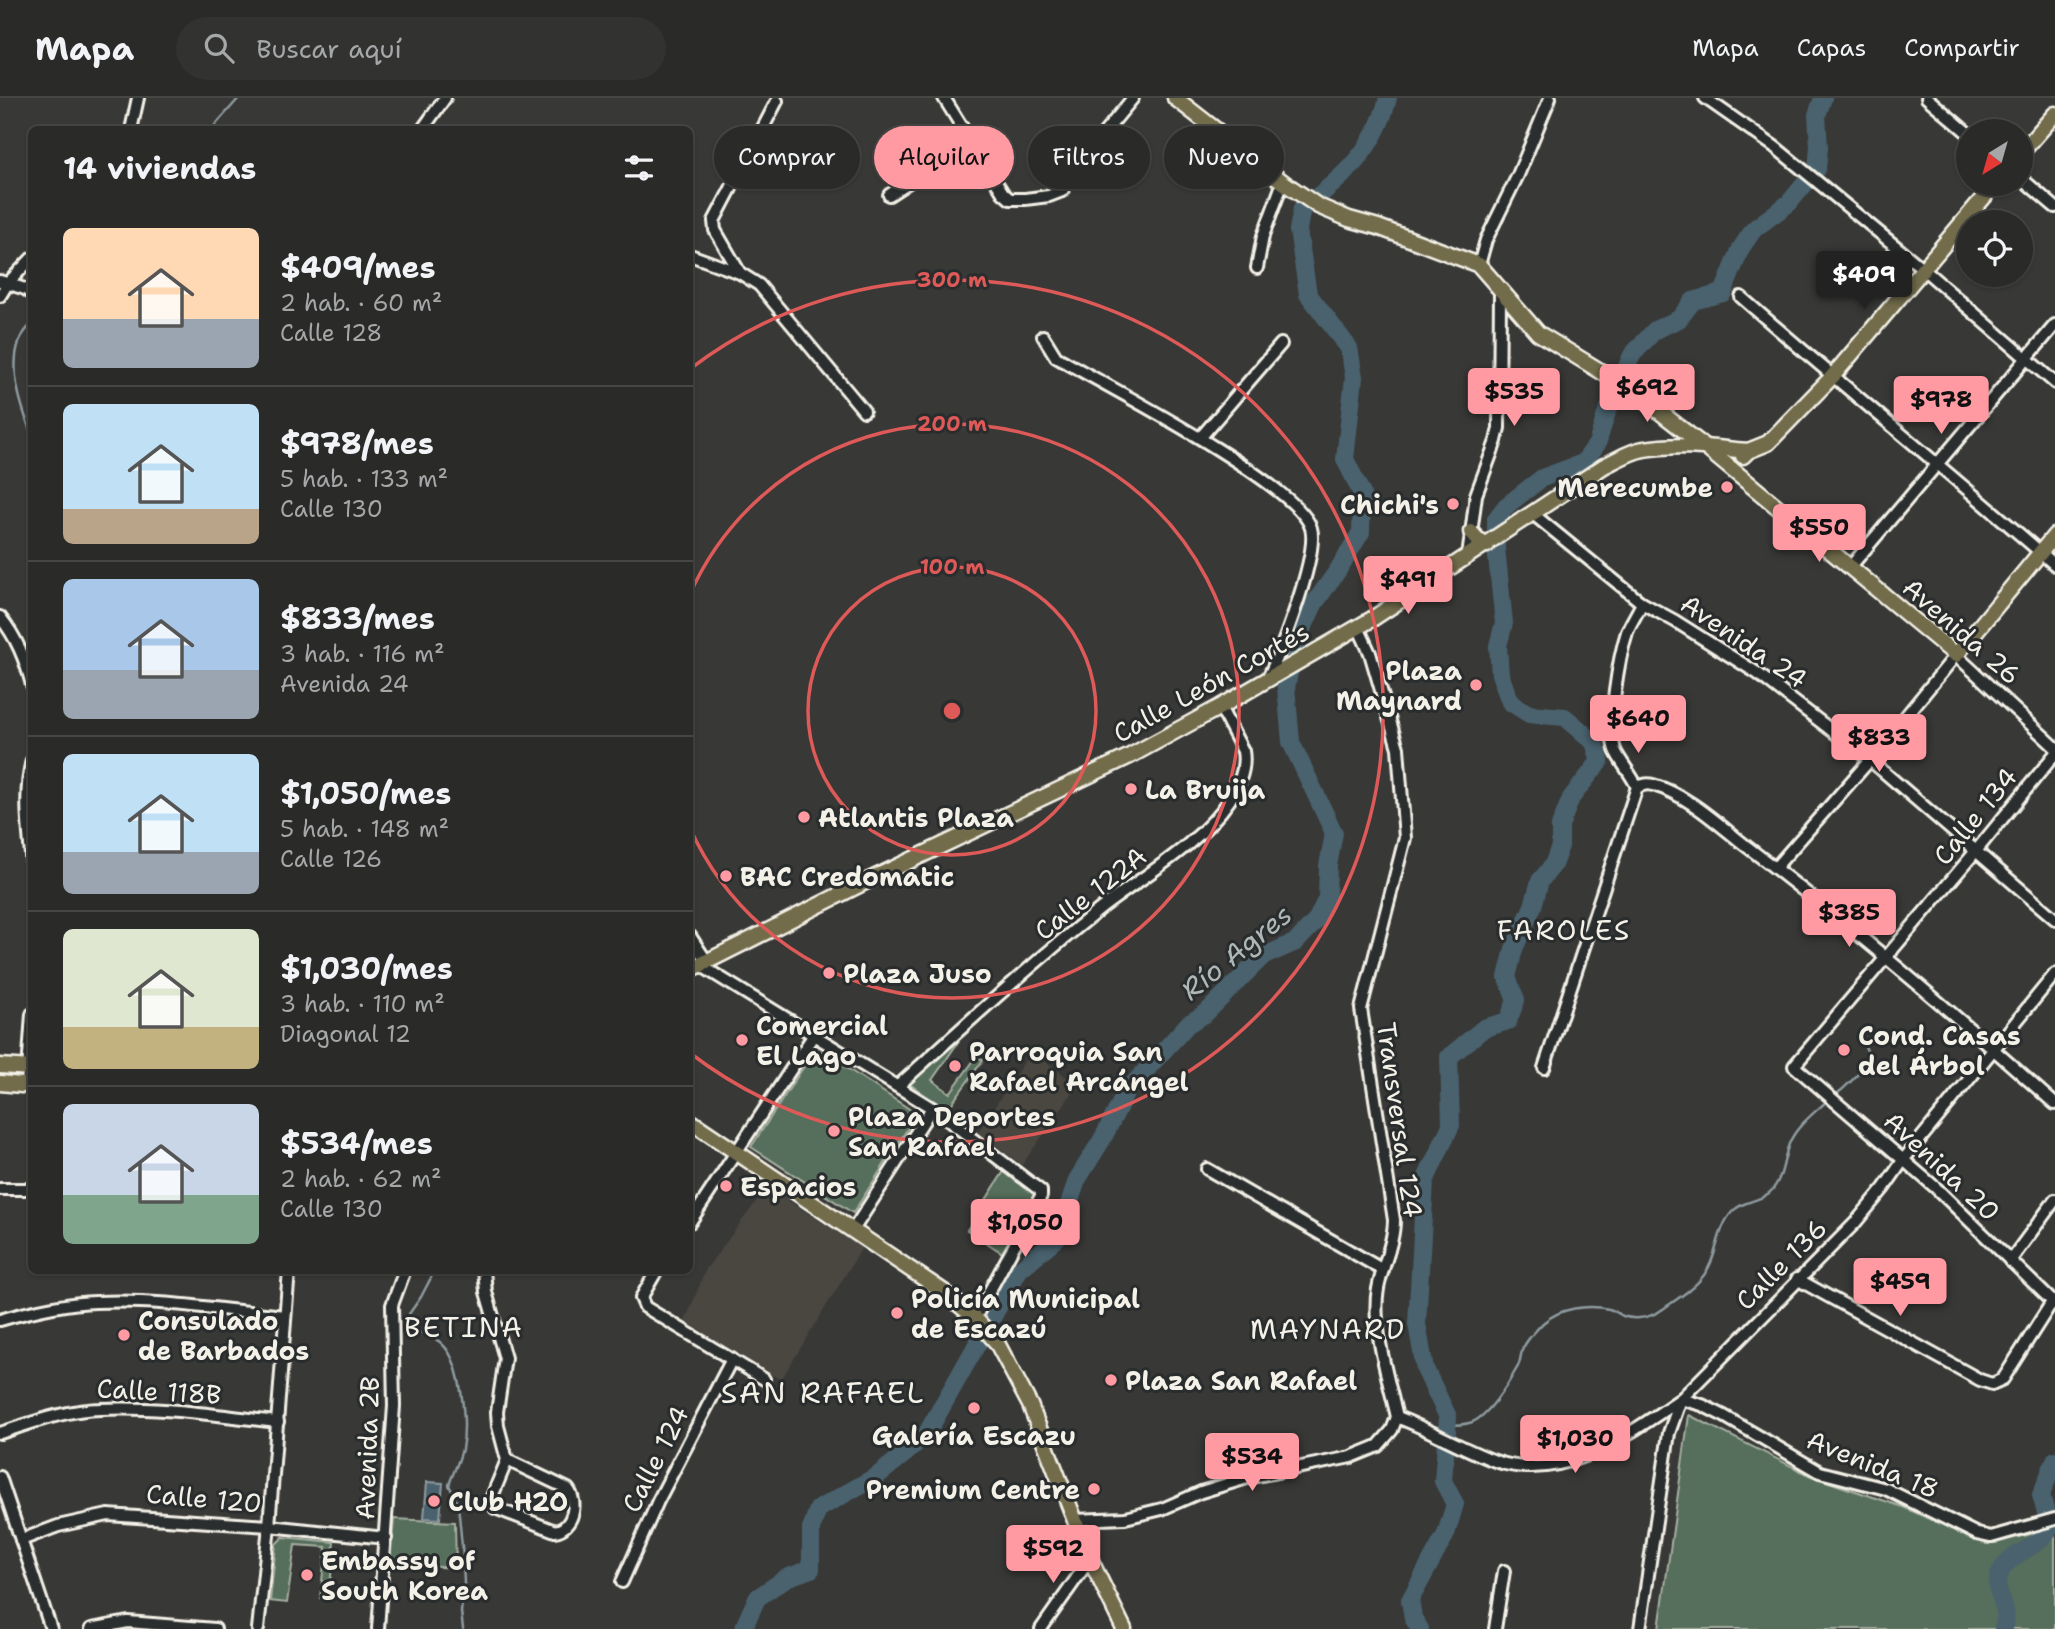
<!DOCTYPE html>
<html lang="es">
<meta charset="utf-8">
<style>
:root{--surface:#2a2a28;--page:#323230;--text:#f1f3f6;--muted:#a5a7a8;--line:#464645;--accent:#ff9aa2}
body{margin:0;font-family:"Shantell Sans",sans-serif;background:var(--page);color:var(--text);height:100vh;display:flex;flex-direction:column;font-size:26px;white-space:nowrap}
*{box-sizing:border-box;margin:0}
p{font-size:23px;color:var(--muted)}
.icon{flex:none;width:38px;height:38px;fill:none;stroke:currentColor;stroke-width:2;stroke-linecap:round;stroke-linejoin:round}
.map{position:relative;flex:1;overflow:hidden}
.sheet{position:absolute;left:28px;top:28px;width:665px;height:1148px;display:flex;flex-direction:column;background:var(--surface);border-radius:10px;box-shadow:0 2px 5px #0004,0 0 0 2px var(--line)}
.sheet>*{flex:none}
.guide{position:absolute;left:714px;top:28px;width:665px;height:63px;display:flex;gap:14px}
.needle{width:46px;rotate:217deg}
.buttons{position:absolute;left:1956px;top:21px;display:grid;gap:14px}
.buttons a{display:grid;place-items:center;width:77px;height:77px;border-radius:50%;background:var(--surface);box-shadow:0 2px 5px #0004,0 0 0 2px var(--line);font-size:35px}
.price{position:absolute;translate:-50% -60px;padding:0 16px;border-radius:7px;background:var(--accent);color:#111;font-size:23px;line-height:46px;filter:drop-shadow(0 2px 4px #0008)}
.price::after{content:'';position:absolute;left:50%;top:42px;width:21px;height:16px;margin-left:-10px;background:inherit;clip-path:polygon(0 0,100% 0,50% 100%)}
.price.on{background:#222;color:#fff}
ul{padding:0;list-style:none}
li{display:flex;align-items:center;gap:21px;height:175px;padding:0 35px}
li+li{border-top:2px solid var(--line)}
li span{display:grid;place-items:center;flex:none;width:196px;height:140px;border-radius:10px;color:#555}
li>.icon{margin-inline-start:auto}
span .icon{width:84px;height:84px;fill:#fffc;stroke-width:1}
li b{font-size:30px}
h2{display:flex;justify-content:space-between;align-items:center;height:84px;padding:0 35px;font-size:30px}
.tag{padding:0 24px;border-radius:32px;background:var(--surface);box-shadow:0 2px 5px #0004,0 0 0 2px var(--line);font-size:24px;line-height:63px}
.tag.on{background:var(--accent);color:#111}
header{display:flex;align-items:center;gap:42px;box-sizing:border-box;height:98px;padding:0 35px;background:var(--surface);border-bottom:2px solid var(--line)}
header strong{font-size:33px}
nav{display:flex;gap:38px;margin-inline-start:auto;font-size:24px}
.search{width:490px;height:63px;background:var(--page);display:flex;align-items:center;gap:18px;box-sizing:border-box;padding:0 24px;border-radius:38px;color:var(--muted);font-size:26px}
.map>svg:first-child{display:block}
.built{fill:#494640}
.green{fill:#576e5b;stroke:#a6b0a2;stroke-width:2}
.water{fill:#4a626e;stroke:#8e9b9f;stroke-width:2}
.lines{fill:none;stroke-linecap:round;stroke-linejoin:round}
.stream{stroke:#8e9b9f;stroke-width:2.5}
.river{stroke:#4a626e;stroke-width:18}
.minor-casing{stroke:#f4f1e8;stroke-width:16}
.major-casing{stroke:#f4f1e8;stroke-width:19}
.minor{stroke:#2a2d2e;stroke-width:10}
.major{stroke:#726c4b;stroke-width:14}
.ring{fill:none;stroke:#de5a58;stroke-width:3.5}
.poi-dot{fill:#ff9aa2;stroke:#2a2d2e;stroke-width:2.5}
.labels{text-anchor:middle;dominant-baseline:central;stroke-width:6;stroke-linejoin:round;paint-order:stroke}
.poi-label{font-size:26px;font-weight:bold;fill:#f4f1e8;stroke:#2a2d2e;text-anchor:start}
.street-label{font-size:26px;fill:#f4f1e8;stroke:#2a2d2e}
.neighbourhood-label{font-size:28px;letter-spacing:2px;fill:#f4f1e8;stroke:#2a2d2e}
.water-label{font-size:28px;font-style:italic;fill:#b0b8b7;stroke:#2a2d2e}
.quarter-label{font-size:30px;letter-spacing:2px;fill:#f4f1e8;stroke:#2a2d2e}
.centre{fill:#de5a58;stroke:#2a2d2e;stroke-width:3.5}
.ring-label{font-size:21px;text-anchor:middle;font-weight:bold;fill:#de5a58;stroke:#2a2d2e;stroke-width:6;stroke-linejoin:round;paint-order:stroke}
</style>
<header>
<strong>Mapa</strong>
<div class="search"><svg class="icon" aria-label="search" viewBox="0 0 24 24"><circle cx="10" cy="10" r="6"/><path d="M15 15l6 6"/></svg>Buscar aquí</div>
<nav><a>Mapa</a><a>Capas</a><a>Compartir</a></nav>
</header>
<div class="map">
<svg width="2055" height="1531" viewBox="0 0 2055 1531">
<rect width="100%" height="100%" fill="#383836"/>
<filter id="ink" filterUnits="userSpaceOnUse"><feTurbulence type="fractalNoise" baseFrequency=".0143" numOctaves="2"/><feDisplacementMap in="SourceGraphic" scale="14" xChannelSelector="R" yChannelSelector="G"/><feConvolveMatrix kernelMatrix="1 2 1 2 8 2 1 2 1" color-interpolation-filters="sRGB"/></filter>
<g filter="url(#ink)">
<g class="built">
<path d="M 1031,953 L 1078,987 L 1022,1067 L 978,1034 Z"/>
<path d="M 767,1089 L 862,1150 L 781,1282 L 685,1223 L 706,1171 Z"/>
</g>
<g class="green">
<path d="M 959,943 L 932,982 L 950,995 L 977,958 L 983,962 L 947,1012 L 908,985 Z"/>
<path d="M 816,950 L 917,1016 L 853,1115 L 751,1049 Z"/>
<path d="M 1006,1070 L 1038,1094 L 1004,1156 L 967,1132 Z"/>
<path d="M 1689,1317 L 1811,1378 L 1903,1409 L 1986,1446 L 2055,1431 L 2055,1531 L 1659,1531 Z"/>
<path d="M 394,1421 L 455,1424 L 456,1470 L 390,1466 Z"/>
<path d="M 283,1439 L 334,1444 L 329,1501 L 320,1500 L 326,1449 L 295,1447 L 287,1505 L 270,1503 L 276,1446 Z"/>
</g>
<path class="water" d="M 427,1384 L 443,1385 L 440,1421 L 424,1420 Z"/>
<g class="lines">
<g class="stream">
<path d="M 211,32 L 239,0"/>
<path d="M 32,225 C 27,231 21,237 19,244 C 9,274 22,310 32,338"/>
<path d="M 1833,999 C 1845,990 1864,972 1870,960 L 1865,948 C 1870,939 1879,939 1889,936"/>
<path d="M 435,1172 L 421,1199 L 409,1216 L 414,1232 C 424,1236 436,1239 443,1247 C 462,1265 467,1326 462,1351 C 459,1364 453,1375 449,1387 L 458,1406 L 463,1459 L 464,1486 L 461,1514 L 463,1531"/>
<path d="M 1448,1327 C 1454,1327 1462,1327 1469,1325 C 1486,1322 1509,1285 1517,1270 C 1521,1264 1520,1256 1523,1250 C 1527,1242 1537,1231 1543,1225 C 1560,1210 1587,1206 1609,1211 C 1614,1212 1618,1216 1623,1218 C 1636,1223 1652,1219 1663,1211 C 1677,1201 1694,1191 1704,1177 C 1718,1159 1716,1132 1732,1114 C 1742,1102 1763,1104 1773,1091 C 1784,1077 1783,1061 1789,1046 C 1796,1028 1814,1015 1828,1002"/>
</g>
<g class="river">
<path d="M 743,1531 L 757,1500 L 786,1480 L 811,1471 L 811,1431 L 818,1411 L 877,1378 L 907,1354 L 927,1335 L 1019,1172 L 1058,1139 L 1077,1082 L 1103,1040 L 1126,994 L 1188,926 L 1206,915 L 1262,859 L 1296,844 L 1316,823 L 1327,800 L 1328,768 L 1334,735 L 1291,644 L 1286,589 L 1295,548 L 1314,506 L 1338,472 L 1361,434 L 1362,396 L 1345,361 L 1354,279 L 1349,250 L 1308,196 L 1298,132 L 1302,110 C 1343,81 1376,50 1388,0"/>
<path d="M 1420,1531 L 1413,1520 L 1410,1502 L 1446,1436 L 1455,1406 L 1443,1383 L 1448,1319 L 1425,1271 L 1417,1226 L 1425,1083 L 1451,1027 L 1449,959 L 1484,930 L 1508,923 L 1516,902 L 1507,879 L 1514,851 L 1533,808 L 1540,783 L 1553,767 L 1560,748 L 1560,728 L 1571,700 L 1600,663 L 1594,644 L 1565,619 L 1529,616 L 1510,604 L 1500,576 L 1498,548 L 1504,525 L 1496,450 L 1496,421 L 1506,408 L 1542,380 L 1583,365 L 1597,346 L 1606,317 L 1632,257 L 1655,232 L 1679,221 L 1693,203 L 1723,195 L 1741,150 L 1754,131 L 1789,105 L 1817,71 L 1819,49 L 1817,17 L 1823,0"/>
<path d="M 2003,1531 C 2012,1506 1992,1498 1999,1478 C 2007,1453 2040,1452 2050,1429 L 2041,1397 L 2055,1362"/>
</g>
<g class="minor-casing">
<g id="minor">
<path d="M 944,0 L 1003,95 L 1010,101 L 1025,101 L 1049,98 L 1062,93 L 1081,63 L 1133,0"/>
<path d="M 1705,0 L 1775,49 L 1922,170 L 2055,285"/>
<path d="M 1927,0 L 1969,36"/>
<path d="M 131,32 L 138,0"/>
<path d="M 422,32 L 445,0"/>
<path d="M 2021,80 L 2055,109"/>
<path d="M 889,97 L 970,44"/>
<path d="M 690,157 L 740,175 L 759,187 L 864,313"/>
<path d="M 1479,167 L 1486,142 L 1518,77 L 1550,0"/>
<path d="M 1257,170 L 1263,138 L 1283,84"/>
<path d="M 740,175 L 715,132 L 714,123 L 777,3"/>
<path d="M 0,183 L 25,191 L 32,196"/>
<path d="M 0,198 L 8,185 L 32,160"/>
<path d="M 1741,199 C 1845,290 1951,376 2055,467"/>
<path d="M 1043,238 L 1056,259 C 1102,285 1299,387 1311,430 C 1319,456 1280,556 1267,582"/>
<path d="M 1200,340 L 1281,246"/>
<path d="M 1533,416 L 1642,505 L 1675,523 L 1757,575 L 1870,662 L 2055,821"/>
<path d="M 1468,459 L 1476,397 L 1496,343 L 1499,330 L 1500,194"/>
<path d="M 1851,468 L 2055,227"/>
<path d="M 0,519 C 17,540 25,561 32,587"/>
<path d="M 1358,529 L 1370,555 L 1398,650 L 1405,740 L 1361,911 L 1394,1122 C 1394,1146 1382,1168 1378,1191 C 1371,1226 1389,1284 1397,1319"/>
<path d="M 2055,656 L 1976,753 L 1794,968 L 1936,1090 L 2055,1206"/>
<path d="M 32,662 C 23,698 29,732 32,768"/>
<path d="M 1637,689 C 1643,687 1647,685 1653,687 C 1689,697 1721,729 1750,751 C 1855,831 1957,918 2055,1006"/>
<path d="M 1637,689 C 1632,677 1619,662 1615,652 C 1607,627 1619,559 1627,534 C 1631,524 1638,514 1642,505"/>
<path d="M 1775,770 L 1870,662 L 1956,557 L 2055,649"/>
<path d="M 690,838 L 707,864"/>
<path d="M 700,867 L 932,1010 L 1041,1093 L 1041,1098 L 975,1220"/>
<path d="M 1544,970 L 1637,689"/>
<path d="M 27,987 L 32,916"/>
<path d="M 898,988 C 964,928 1029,868 1099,812 C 1141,779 1198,748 1229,703 C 1239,688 1246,670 1243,653 L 1220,609"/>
<path d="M 1207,1071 L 1383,1172"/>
<path d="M 0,1091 L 32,1091"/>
<path d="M 690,1124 L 813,938"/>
<path d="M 853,1132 L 932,1010"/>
<path d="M 2010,1163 L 2055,1102"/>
<path d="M 484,1172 L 486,1194 L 505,1260 L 497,1314 L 498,1328 L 507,1362"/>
<path d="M 657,1172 L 641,1200 L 645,1209 L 764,1281"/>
<path d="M 1797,1181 L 1980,1282 L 1992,1286 L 2003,1281 L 2052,1204"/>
<path d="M 0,1222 C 31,1213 63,1205 96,1204 C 159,1201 223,1212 285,1218"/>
<path d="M 1681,1301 L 1702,1307 L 1724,1318 L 1820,1374 L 1886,1391 L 1977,1436 L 1991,1439 L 2055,1421"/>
<path d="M 1397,1319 C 1431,1332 1462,1351 1495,1363 C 1563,1387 1628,1336 1681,1301"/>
<path d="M 0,1335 C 32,1325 65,1312 100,1311 C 159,1308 219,1318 278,1324"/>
<path d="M 507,1362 L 568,1391 C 579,1405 573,1430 555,1433 L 495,1410 L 491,1401 Z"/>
<path d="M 0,1379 L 51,1531"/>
<path d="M 1074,1422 L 1125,1420 L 1162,1411 L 1201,1394 L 1247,1380 L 1351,1359 L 1378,1348 L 1392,1332 L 1397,1319"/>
<path d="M 21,1442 L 58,1428 L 108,1417 L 269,1428 L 386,1440"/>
<path d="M 622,1484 L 658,1403 L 732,1261"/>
<path d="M 91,1531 L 128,1524 L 215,1531"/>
<path d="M 258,1531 L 269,1428 L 289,1172"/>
<path d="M 378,1531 L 394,1308 L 392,1207 L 405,1172"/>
<path d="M 1041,1531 L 1090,1461"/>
<path d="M 1495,1531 L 1504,1473"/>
<path d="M 1640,1531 L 1669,1335 L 1681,1301 L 1855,1125 L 1884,1090 L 1904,1061 L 2055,876"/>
</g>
</g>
<g class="major-casing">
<g id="major">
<path d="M 1175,0 L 1283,84 L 1318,108 L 1349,121 L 1378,129 L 1479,167 L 1538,235 L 1633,293 L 1705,349 L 1956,557 L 2055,437"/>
<path d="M 2021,55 L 2055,16"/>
<path d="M 1743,358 L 1748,353 L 1768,345 L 1832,279 L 1995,86"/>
<path d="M 1471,434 L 1478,442 L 1487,447"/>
<path d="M 690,872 L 863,785 L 1130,658 L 1220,609 L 1372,521 L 1604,368 C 1617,362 1630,353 1644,351 C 1678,345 1714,350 1748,353"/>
<path d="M 0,968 L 32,970"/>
<path d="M 0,985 L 32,988"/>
<path d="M 690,1023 L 944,1194 L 975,1220 L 997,1245 L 1030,1307 L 1090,1461 L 1124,1531"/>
</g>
</g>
<use href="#minor" class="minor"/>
<use href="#major" class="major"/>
</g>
</g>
<g class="ring">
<circle cx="952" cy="613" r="144"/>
<path d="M690 496A287 287 0 1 1 690 730"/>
<path d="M690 271A431 431 0 1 1 690 955"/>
</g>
<g class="poi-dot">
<circle cx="1727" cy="389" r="7"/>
<circle cx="1453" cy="406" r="7"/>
<circle cx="1476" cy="587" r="7"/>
<circle cx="1131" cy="691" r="7"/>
<circle cx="804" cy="719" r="7"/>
<circle cx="726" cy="778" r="7"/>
<circle cx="829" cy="875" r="7"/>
<circle cx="742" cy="942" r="7"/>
<circle cx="1844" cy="952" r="7"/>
<circle cx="955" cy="968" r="7"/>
<circle cx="834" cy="1033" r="7"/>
<circle cx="726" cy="1088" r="7"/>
<circle cx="897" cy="1215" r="7"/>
<circle cx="124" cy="1237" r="7"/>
<circle cx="1111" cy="1282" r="7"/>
<circle cx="974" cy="1310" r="7"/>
<circle cx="1094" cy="1391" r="7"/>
<circle cx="434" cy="1403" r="7"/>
<circle cx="307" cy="1477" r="7"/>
</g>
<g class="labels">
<g class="poi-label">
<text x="1713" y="389" text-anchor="end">Merecumbe</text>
<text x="1439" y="406" text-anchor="end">Chichi's</text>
<text x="1462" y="572" text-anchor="end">Plaza<tspan x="1462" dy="30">Maynard</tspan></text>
<text x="1145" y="691">La Bruija</text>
<text x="818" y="719">Atlantis Plaza</text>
<text x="740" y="778">BAC Credomatic</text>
<text x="843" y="875">Plaza Juso</text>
<text x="756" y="927">Comercial<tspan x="756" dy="30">El Lago</tspan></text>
<text x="1858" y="937">Cond. Casas<tspan x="1858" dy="30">del Árbol</tspan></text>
<text x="969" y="953">Parroquia San<tspan x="969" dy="30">Rafael Arcángel</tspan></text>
<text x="848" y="1018">Plaza Deportes<tspan x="848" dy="30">San Rafael</tspan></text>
<text x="740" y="1088">Espacios</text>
<text x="911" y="1200">Policía Municipal<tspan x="911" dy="30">de Escazú</tspan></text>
<text x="138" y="1222">Consulado<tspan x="138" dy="30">de Barbados</tspan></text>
<text x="1125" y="1282">Plaza San Rafael</text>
<text x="974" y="1337" text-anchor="middle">Galería Escazu</text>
<text x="1080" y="1391" text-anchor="end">Premium Centre</text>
<text x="448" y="1403">Club H2O</text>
<text x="321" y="1462">Embassy of<tspan x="321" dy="30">South Korea</tspan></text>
</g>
<g class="street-label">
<text transform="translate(1962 533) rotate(41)">Avenida 26</text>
<text transform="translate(1744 543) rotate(34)">Avenida 24</text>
<text transform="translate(1211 584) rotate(-29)">Calle León Cortés</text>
<text transform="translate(1975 718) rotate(-51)">Calle 134</text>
<text transform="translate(1090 795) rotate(-38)">Calle 122A</text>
<text transform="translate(1400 1022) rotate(82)">Transversal 124</text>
<text transform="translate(1942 1068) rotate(43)">Avenida 20</text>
<text transform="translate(1781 1166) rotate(-45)">Calle 136</text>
<text transform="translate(159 1293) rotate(3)">Calle 118B</text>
<text transform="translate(367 1350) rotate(-88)">Avenida 2B</text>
<text transform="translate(655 1361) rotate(-63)">Calle 124</text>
<text transform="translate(1873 1366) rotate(22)">Avenida 18</text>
<text transform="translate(204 1400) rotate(5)">Calle 120</text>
</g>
<g class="neighbourhood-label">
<text x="1564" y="832">FAROLES</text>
<text x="464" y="1229">BETINA</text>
<text x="1328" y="1231">MAYNARD</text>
</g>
<g class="water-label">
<text transform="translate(1236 854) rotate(-39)">Río Agres</text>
</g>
<g class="quarter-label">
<text x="823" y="1294">SAN RAFAEL</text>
</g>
</g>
<circle cx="952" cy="613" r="10" class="centre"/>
<g class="ring-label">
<text x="952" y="189">300 m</text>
<text x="952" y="333">200 m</text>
<text x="952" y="476">100 m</text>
</g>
</svg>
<div class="buttons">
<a><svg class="needle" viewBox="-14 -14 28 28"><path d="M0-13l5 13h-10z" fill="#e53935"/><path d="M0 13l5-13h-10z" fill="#a5a7a8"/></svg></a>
<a><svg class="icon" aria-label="locate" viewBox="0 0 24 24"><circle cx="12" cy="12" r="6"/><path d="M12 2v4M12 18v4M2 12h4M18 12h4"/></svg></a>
</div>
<b class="price on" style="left:1864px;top:213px">$409</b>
<b class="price" style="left:1647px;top:326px">$692</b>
<b class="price" style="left:1514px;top:330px">$535</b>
<b class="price" style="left:1941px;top:338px">$978</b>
<b class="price" style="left:1819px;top:466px">$550</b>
<b class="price" style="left:1408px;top:518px">$491</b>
<b class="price" style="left:1638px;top:657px">$640</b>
<b class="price" style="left:1879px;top:676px">$833</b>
<b class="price" style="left:1849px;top:851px">$385</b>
<b class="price" style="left:1025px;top:1161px">$1,050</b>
<b class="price" style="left:1900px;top:1220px">$459</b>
<b class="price" style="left:1575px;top:1377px">$1,030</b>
<b class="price" style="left:1252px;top:1395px">$534</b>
<b class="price" style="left:1053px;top:1487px">$592</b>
<div class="guide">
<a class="tag">Comprar</a>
<a class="tag on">Alquilar</a>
<a class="tag">Filtros</a>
<a class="tag">Nuevo</a>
</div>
<section class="sheet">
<h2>14 viviendas<svg class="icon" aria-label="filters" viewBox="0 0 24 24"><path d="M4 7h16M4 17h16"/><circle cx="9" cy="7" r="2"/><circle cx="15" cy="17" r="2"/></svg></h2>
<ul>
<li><span style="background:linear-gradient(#ffd9b3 65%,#9aa5b1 0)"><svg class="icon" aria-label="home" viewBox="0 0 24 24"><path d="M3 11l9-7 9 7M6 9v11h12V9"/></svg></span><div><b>$409/mes</b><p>2 hab. · 60 m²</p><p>Calle 128</p></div></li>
<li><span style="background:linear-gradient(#bfe0f5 75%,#b9a48a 0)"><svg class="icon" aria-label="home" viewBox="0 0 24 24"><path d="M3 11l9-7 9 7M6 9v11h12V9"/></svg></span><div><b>$978/mes</b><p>5 hab. · 133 m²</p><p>Calle 130</p></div></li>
<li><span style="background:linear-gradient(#a9c7e8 65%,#9aa5b1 0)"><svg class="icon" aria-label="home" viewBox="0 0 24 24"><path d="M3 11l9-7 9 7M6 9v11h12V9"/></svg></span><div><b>$833/mes</b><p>3 hab. · 116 m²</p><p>Avenida 24</p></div></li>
<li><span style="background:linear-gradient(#bfe0f5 70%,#9aa5b1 0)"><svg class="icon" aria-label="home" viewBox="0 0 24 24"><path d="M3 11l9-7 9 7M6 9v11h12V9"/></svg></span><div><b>$1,050/mes</b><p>5 hab. · 148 m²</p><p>Calle 126</p></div></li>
<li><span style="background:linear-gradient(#dfe7d0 70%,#c2b280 0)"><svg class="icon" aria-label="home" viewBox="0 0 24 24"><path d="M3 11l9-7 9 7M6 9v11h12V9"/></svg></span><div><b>$1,030/mes</b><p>3 hab. · 110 m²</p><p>Diagonal 12</p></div></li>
<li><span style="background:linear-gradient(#c9d6e8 65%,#7fa58c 0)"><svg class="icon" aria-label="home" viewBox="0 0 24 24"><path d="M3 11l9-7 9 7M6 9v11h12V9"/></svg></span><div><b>$534/mes</b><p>2 hab. · 62 m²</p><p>Calle 130</p></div></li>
</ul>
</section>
</div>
